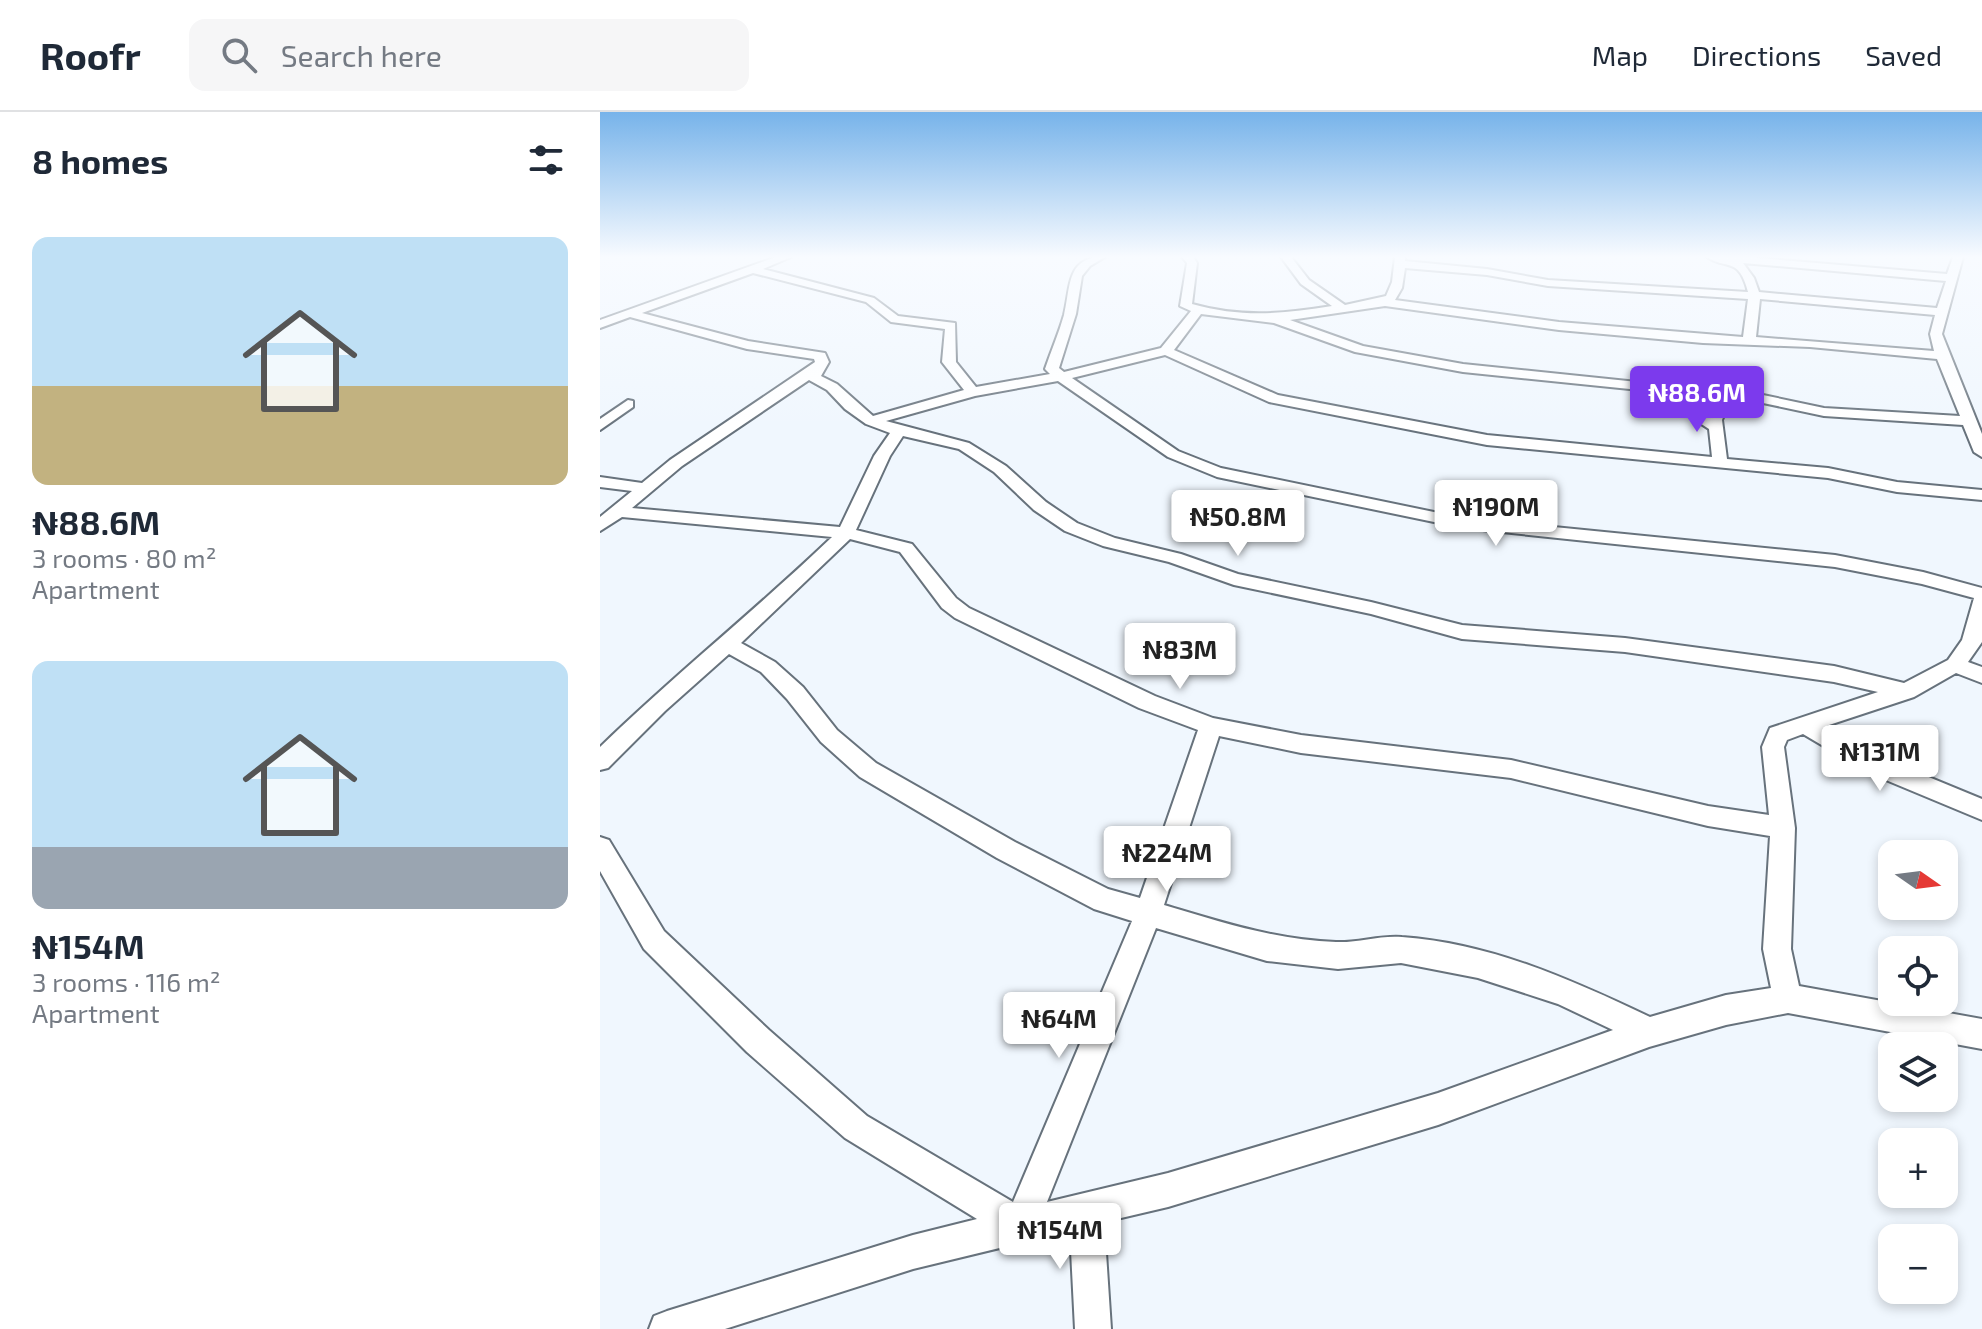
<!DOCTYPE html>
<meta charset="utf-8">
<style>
:root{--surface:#fff;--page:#f6f6f7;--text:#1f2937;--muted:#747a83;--line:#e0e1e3;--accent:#7c3aed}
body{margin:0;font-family:"Exo 2",sans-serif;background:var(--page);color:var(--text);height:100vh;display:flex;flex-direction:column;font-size:30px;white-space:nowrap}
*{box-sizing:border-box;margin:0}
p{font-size:26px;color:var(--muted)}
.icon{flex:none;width:44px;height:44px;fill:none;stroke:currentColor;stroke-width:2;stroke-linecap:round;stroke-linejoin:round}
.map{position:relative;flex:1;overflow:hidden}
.side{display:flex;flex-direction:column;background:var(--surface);width:600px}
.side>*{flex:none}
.needle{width:52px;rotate:104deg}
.fabs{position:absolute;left:1278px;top:728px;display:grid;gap:16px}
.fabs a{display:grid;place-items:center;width:80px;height:80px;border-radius:16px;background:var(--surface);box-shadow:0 4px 12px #0003;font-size:40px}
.price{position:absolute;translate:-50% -68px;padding:0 18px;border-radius:8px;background:#fff;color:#222;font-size:26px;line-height:52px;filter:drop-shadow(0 2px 4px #0008)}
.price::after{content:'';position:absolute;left:50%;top:48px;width:24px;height:18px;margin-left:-12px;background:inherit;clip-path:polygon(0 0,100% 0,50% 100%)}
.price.active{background:var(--accent);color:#fff}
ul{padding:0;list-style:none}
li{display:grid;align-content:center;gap:16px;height:424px;padding:0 32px}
li span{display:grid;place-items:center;height:248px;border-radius:16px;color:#555}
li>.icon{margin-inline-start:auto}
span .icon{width:144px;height:144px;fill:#fffc;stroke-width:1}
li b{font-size:34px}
h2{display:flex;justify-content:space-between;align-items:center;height:96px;padding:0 32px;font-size:34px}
header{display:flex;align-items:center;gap:48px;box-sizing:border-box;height:112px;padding:0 40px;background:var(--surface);border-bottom:2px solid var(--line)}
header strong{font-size:38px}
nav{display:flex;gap:44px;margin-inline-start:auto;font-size:28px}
.search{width:560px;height:72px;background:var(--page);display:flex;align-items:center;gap:20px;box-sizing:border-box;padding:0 28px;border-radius:16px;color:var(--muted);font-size:30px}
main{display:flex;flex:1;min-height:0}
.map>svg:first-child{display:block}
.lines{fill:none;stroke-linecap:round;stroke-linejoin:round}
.street-casing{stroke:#67727c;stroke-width:4}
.street{fill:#fff;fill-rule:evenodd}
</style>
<header>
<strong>Roofr</strong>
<div class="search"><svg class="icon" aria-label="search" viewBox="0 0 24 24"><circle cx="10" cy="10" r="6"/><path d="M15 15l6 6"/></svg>Search here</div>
<nav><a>Map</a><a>Directions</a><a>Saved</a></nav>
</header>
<main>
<section class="side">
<h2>8 homes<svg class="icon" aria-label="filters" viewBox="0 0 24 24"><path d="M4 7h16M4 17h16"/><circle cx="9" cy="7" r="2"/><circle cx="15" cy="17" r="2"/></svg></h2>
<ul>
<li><span style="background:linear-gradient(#bfe0f5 60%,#c2b280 0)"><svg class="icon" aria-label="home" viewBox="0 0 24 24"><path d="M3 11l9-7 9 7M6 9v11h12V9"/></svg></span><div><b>₦88.6M</b><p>3 rooms · 80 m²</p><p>Apartment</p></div></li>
<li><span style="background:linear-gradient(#bfe0f5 75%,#9aa5b1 0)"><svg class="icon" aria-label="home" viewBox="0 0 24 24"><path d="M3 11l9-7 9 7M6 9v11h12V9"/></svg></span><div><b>₦154M</b><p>3 rooms · 116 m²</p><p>Apartment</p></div></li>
</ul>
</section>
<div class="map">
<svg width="1382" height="1217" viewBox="0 0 1382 1217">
<rect width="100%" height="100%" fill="#f0f7fe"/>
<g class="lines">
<g class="street-casing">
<g id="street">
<path d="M 176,145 L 191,145 L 163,157 L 274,186 L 298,204 L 355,211 L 356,250 L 376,275 L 450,262 L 445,257 C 451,239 459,221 464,203 C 471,175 466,144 505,145 L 490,154 L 482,164 L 476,202 L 459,256 L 464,260 L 561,236 L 591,199 L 580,194 L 587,151 L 582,145 L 593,145 L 597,151 L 592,192 C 642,206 682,202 732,194 L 701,172 L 681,145 L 691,145 L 709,168 L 745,193 L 786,184 L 792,170 L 795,145 L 805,145 L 805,149 L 887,157 L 948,168 L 1148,180 C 1139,144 1126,158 1107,145 L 1147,145 L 1347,162 L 1353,145 L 1363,145 L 1342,222 L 1382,322 L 1382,345 L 1374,340 L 1363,313 L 1224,304 L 1163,291 L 1122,287 L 1126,298 L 1122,308 L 1127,347 L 1228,356 L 1297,370 L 1382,378 L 1382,388 L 1297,380 L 1228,366 L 887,333 L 669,290 L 565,243 L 472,266 L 578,339 L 621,356 L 863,406 L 1235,443 L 1323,460 L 1382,476 L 1382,530 L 1368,550 L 1382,555 L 1382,571 L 1356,561 L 1314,585 L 1226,614 L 1285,647 L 1382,687 L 1382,708 L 1269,661 L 1203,622 L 1187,628 L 1184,635 L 1195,716 L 1191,837 L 1199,874 L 1382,907 L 1382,937 L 1188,901 L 1126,913 L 1049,935 L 838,1013 L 568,1095 L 504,1110 L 511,1217 L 475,1217 L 470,1119 L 313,1157 L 125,1217 L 49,1217 L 54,1204 L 67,1199 L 313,1123 L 377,1107 L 245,1026 L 147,940 L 44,837 L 0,759 L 0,725 L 9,728 L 64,819 L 169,918 L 267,1004 L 413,1090 L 532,809 L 494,797 L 397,746 L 260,665 L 221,630 L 187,587 L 161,560 L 129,542 L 65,599 L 8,656 L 0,658 L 0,635 C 75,562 157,497 232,425 L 22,405 L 0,419 L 0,405 L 32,379 L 0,375 L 0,365 L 42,371 L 70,348 L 215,250 L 214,247 L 147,237 L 30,205 L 0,216 L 0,208 ZM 1143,151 L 1346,169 L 1337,196 L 1159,180 L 1154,166 ZM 805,156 L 887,163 L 948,174 L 1148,187 L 1143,225 L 959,210 L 795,188 L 802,176 ZM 153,161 L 266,190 L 291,210 L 345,217 L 342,250 L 364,278 L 273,304 L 237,272 L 221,264 L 229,250 L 225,241 L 148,229 L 42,201 ZM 1160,187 L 1335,203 L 1330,222 L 1334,239 L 1156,225 ZM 785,194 L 959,218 L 1103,231 L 1210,235 L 1337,247 L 1360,304 L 1224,296 L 1163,283 L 863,252 L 763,234 L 690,208 ZM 601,202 L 674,211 L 755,240 L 863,260 L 1069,281 L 1089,304 L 1109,317 L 1112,345 L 887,323 L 678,283 L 574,238 ZM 209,268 L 227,278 L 245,297 L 266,312 L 290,321 L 274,344 L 240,415 L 32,396 L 82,354 ZM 458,269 L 568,345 L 617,365 L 863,416 L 1235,455 L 1322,472 L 1374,486 L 1362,528 L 1348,548 L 1304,571 L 1234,554 L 1025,526 L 862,513 L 771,490 L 638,462 L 581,442 L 515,426 L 477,411 L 446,390 L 406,354 L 369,331 L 286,309 L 375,284 ZM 1086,283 L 1108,286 L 1112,298 L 1109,304 ZM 303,324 L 359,337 L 394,360 L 434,398 L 465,419 L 503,434 L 569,450 L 634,473 L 771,502 L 862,527 L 1025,540 L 1234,570 L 1278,580 L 1170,616 L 1162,635 L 1169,703 L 1108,694 L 911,648 L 701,623 L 613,606 L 555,584 L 369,496 L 356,486 L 312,432 L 256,418 L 290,344 ZM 250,427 L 300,440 L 342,496 L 355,506 L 539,596 L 598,618 L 540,786 L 508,777 L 415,730 L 276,651 L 237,618 L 203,575 L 175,550 L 141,531 ZM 619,624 L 701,641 L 911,666 L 1108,714 L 1170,724 L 1163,837 L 1171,876 L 1126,883 L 1050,905 C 972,868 890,831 802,825 C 780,823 758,831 736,830 C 676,828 621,810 564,793 ZM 556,816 L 667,849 L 738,857 L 801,851 L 878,866 L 958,892 L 1013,918 L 838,981 L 568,1061 L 447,1090 Z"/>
<path d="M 28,288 L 33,289 L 33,295 L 0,318 L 0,307 Z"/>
</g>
</g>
<use href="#street" class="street"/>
</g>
<linearGradient id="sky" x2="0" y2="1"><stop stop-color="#77b3ea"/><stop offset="0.46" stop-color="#f8fbff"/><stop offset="1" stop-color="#f8fbff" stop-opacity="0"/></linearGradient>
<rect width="1382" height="315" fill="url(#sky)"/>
</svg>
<div class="fabs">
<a><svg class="needle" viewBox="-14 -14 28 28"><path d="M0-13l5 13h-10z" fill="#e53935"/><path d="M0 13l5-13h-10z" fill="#747a83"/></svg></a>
<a><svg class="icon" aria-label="locate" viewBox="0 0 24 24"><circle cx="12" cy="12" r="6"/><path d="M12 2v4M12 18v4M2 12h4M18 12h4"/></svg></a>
<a><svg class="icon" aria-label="layers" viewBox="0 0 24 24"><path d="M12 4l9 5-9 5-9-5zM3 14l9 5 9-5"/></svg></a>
<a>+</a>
<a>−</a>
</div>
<b class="price active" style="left:1097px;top:322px">₦88.6M</b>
<b class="price" style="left:896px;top:436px">₦190M</b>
<b class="price" style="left:638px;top:446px">₦50.8M</b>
<b class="price" style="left:580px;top:579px">₦83M</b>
<b class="price" style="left:1280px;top:681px">₦131M</b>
<b class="price" style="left:567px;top:782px">₦224M</b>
<b class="price" style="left:459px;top:948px">₦64M</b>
<b class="price" style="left:460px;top:1159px">₦154M</b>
</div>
</main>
